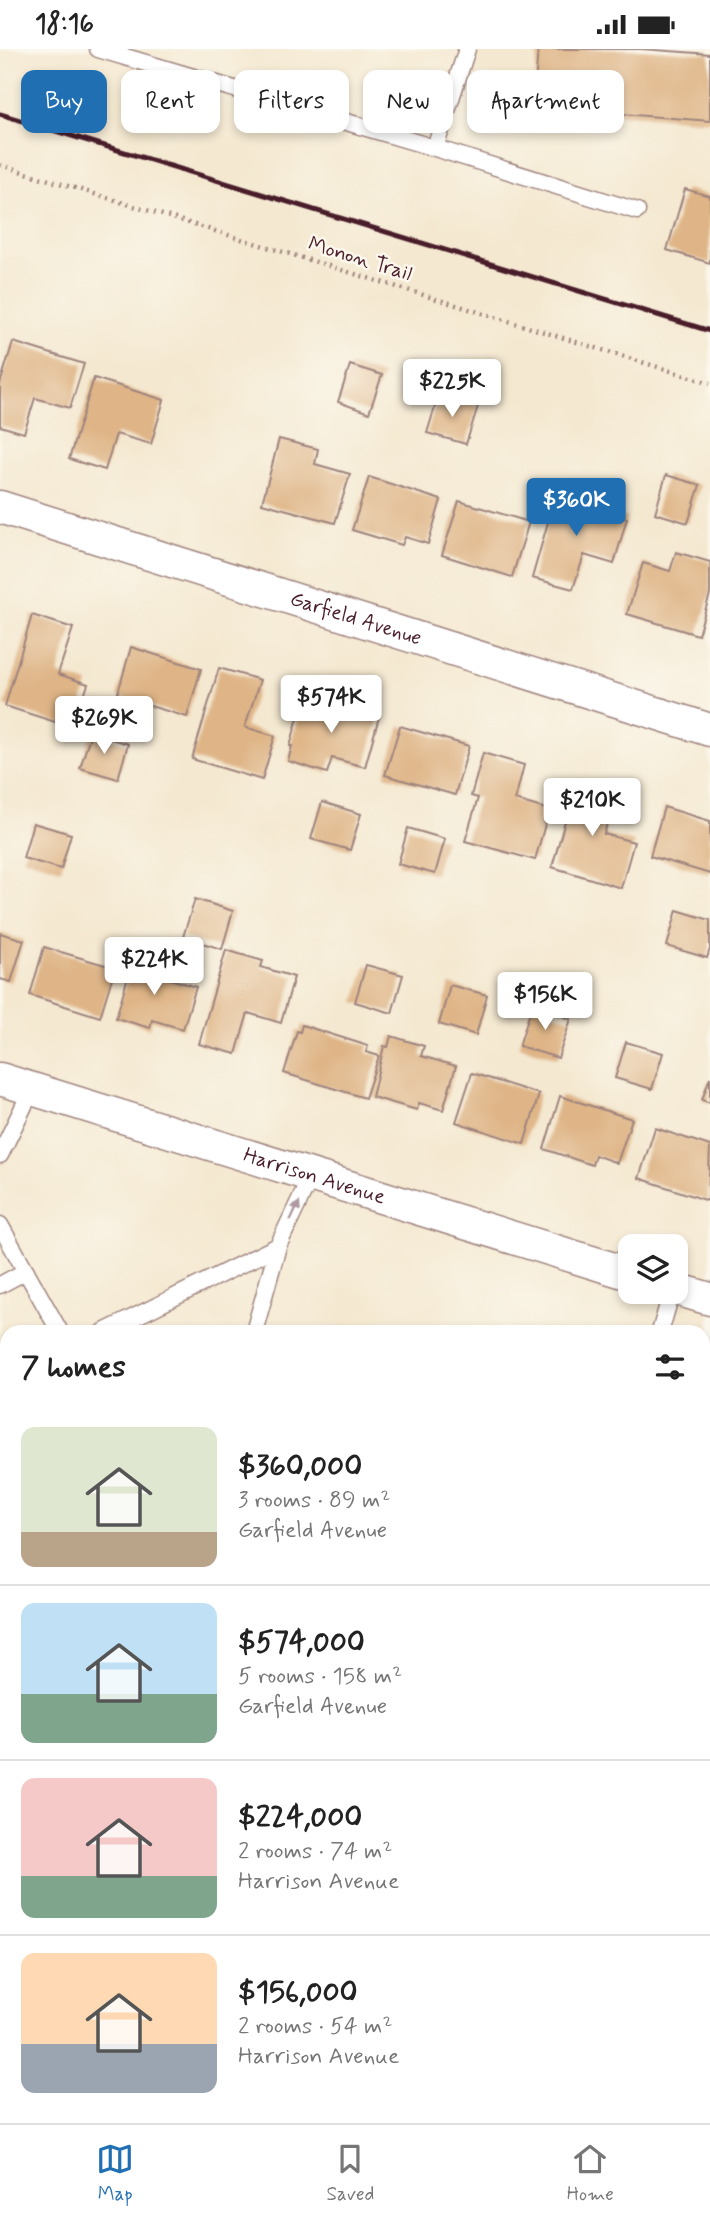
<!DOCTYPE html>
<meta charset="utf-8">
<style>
:root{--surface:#fff;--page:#f6f6f6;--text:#222;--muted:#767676;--line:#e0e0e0;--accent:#1f6fb2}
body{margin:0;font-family:Mynerve,sans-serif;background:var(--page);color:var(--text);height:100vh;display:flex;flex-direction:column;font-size:26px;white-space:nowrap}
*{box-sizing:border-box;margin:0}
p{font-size:23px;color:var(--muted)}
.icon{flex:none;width:38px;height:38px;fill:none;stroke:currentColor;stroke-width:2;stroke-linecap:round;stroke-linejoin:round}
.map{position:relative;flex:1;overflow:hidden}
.sheet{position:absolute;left:0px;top:1276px;width:710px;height:800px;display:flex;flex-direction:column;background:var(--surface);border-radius:21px 21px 0 0;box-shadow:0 4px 10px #0003}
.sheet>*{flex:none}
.banner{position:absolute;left:21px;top:21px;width:668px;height:63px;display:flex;gap:14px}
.tools{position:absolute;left:618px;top:1185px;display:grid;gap:14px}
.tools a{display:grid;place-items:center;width:70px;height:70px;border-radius:14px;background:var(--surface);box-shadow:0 4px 10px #0003;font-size:35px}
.price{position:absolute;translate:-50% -60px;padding:0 16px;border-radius:7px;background:#fff;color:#222;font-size:23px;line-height:46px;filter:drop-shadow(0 2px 4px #0008)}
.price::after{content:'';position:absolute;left:50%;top:42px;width:21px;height:16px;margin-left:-10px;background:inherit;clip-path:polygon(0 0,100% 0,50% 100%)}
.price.selected{background:var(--accent);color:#fff}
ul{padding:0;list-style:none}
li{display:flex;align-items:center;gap:21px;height:175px;padding:0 21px}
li+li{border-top:2px solid var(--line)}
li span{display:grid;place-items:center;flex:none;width:196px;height:140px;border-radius:14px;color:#555}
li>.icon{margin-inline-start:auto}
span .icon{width:84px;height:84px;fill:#fffc;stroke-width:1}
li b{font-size:30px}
h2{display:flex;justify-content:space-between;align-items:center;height:84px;padding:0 21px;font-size:30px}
.chip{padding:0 24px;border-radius:14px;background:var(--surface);box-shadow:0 4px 10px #0003;font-size:24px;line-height:63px}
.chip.selected{background:var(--accent);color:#fff}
.status{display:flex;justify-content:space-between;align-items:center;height:49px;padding:0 35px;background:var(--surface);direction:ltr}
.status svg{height:19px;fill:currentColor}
.dock{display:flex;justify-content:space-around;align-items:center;height:98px;border-top:2px solid var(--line);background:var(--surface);font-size:19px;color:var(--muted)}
.dock a{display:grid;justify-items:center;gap:4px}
.dock .selected{color:var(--accent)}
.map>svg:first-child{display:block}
.building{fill:#dfb587}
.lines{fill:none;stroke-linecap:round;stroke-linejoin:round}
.lane-casing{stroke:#9f847e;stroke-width:19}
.street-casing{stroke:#9f847e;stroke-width:35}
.path{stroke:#9f847e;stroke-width:4.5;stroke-dasharray:2 5;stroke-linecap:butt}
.lane{stroke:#fff;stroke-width:16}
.street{stroke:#fff;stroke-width:32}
.rail{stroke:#4a1f2b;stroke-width:5}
.oneway{fill:#ae9aa0}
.labels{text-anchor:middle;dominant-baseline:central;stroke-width:5;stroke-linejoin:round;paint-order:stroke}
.street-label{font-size:21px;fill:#4a1f2b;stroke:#fbf7ec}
</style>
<div class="status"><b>18:16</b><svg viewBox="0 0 49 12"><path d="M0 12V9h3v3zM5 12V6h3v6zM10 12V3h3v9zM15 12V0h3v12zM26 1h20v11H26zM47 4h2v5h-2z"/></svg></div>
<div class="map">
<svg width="710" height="2074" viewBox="0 0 710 2074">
<rect width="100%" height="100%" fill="#fbf7ec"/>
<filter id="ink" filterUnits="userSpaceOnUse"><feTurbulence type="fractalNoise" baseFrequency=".0143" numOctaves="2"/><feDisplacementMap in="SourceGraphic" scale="14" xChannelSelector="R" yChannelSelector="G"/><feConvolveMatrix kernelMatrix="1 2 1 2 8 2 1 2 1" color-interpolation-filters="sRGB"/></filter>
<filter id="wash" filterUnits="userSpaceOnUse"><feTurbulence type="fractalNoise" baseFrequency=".00686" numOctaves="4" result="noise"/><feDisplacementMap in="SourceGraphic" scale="28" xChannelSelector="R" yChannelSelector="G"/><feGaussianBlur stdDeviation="1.57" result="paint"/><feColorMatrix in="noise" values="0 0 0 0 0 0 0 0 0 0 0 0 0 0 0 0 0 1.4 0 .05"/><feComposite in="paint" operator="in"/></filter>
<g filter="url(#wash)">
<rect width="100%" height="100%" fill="#f4e8d0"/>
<g id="blocks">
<g class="building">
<path d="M 538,0 L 641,0 L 710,5 L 710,72 L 533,58 Z"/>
<path d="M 685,140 L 710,147 L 710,214 L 667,201 Z"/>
<path d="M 13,293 L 84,315 L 70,359 L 35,349 L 24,384 L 0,377 L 0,335 Z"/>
<path d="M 350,316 L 382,326 L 369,364 L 338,353 Z"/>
<path d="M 94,329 L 164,351 L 151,395 L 116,385 L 105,421 L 69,410 Z"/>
<path d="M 439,345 L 478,357 L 466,395 L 427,384 Z"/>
<path d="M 279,390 L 318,400 L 315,415 L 350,425 L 335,474 L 262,454 Z"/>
<path d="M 666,426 L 700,436 L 688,474 L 655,464 Z"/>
<path d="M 369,428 L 441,451 L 428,495 L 405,488 L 402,496 L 352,481 Z"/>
<path d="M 558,438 L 599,450 L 596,460 L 627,469 L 614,515 L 584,506 L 573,540 L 532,529 Z"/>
<path d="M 459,452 L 529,473 L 512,528 L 442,506 Z"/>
<path d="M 676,503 L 710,513 L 710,545 L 698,586 L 627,565 L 643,514 L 670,522 Z"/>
<path d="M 32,566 L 73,579 L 58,625 L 88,635 L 74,679 L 5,657 Z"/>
<path d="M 131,598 L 201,620 L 187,668 L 117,647 Z"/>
<path d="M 219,619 L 260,631 L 245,678 L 275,687 L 262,731 L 192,710 Z"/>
<path d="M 304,647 L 379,668 L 365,718 L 332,709 L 327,724 L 288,712 L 292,697 L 290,697 Z"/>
<path d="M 400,677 L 469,697 L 455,746 L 385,726 Z"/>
<path d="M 91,684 L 128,695 L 118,730 L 80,719 Z"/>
<path d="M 483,704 L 524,716 L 515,751 L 549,761 L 535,811 L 465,792 L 478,749 L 471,747 Z"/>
<path d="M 577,730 L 617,742 L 604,785 L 634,793 L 621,839 L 552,818 Z"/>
<path d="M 322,753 L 361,765 L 350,801 L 311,790 Z"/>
<path d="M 664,758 L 710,772 L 710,825 L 650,807 Z"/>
<path d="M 33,774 L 71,785 L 61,820 L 23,809 Z"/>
<path d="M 408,779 L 445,790 L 435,825 L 398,815 Z"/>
<path d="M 195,850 L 233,862 L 222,900 L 183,888 Z"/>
<path d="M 677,861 L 710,871 L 710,900 L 707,909 L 667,897 Z"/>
<path d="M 0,884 L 24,891 L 11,933 L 0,930 Z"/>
<path d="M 44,898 L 115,919 L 100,968 L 30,946 Z"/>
<path d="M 226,901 L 263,912 L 261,918 L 294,928 L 281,974 L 248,964 L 236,1005 L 199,995 Z"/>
<path d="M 133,910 L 166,919 L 164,928 L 196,938 L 183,980 L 152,971 L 150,979 L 116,969 Z"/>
<path d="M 366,916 L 403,926 L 392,964 L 355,953 Z"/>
<path d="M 450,936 L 487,946 L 476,986 L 439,975 Z"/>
<path d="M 532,957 L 571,970 L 558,1009 L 519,997 Z"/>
<path d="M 302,976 L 368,997 L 366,1003 L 379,1007 L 365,1049 L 284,1024 L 297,982 L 300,983 Z"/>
<path d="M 391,987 L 424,997 L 421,1007 L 456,1017 L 443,1061 L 419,1054 L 417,1061 L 372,1048 L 384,997 L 388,998 Z"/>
<path d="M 626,993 L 663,1004 L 652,1040 L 615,1029 Z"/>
<path d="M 472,1024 L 539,1045 L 524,1095 L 456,1073 Z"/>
<path d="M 710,1028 L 710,1054 L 702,1051 Z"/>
<path d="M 560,1047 L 632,1070 L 617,1114 L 595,1106 L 592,1116 L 544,1100 Z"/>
<path d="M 655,1079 L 710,1097 L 708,1152 L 639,1129 Z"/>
<path d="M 409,2068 L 527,2068 L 530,2074 L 412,2074 Z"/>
</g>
</g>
</g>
<g filter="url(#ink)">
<use href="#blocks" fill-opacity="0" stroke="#9f847e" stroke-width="2"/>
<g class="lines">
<g class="lane-casing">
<g id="lane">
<path d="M 98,0 L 435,99"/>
<path d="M 467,0 L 435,99 L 637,162"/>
<path d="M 0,1106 L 32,1040"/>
<path d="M 0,1176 L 60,1283"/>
<path d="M 0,1236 L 26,1222"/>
<path d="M 104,1283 L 278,1197"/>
<path d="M 254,1283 L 278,1197 L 311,1127"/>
<path d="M 660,1283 L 672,1242"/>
<path d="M 0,1340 L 7,1336"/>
<path d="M 0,1456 L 7,1452"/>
<path d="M 0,1568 L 7,1564"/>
<path d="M 704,1612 L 710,1614"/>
<path d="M 704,1923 L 710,1921"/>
<path d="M 570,2074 L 571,2068"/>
</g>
</g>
<g class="street-casing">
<g id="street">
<path id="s1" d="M 0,458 L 710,681"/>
<path id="s2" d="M 0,1030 L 630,1225"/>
<path d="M 676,1240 L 710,1250"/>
<path d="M 704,2021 L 710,1999"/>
<path d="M 687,2074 L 689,2068"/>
</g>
</g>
<path class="path" d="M 0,116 L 710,334"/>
<use href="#lane" class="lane"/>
<use href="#street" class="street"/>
<path class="rail" d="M 0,65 L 710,282"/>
</g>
<defs><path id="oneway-solid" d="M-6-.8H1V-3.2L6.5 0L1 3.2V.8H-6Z" transform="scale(1.75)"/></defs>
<use class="oneway" href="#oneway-solid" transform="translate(295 1162) rotate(-65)"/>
</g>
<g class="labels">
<g class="street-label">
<text transform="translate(360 210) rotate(17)">Monon Trail</text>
<text stroke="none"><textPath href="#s1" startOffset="373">Garfield Avenue</textPath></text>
<text stroke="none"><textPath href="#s2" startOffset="329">Harrison Avenue</textPath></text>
</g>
</g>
</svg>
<div class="tools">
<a><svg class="icon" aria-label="layers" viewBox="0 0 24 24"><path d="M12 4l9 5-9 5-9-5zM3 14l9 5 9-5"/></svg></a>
</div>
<b class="price" style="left:452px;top:370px">$225K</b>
<b class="price selected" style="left:576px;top:489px">$360K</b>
<b class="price" style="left:331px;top:686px">$574K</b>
<b class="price" style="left:104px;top:707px">$269K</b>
<b class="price" style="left:592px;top:789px">$210K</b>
<b class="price" style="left:154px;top:948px">$224K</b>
<b class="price" style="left:545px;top:983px">$156K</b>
<div class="banner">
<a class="chip selected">Buy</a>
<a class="chip">Rent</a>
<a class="chip">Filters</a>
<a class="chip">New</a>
<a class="chip">Apartment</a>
</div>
<section class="sheet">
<h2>7 homes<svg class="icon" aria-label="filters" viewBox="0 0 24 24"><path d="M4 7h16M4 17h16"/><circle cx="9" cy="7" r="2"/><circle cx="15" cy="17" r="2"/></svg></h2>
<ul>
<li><span style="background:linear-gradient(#dfe7d0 75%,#b9a48a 0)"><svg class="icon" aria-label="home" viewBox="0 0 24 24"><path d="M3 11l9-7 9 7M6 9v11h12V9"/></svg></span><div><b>$360,000</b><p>3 rooms · 89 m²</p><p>Garfield Avenue</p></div></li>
<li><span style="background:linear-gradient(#bfe0f5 65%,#7fa58c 0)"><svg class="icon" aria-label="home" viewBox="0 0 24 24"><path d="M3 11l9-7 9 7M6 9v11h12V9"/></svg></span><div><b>$574,000</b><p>5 rooms · 158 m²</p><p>Garfield Avenue</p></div></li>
<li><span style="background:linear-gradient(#f6c9c9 70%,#7fa58c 0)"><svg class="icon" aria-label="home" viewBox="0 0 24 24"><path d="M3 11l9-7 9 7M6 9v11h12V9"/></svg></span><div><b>$224,000</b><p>2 rooms · 74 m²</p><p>Harrison Avenue</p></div></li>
<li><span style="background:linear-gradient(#ffd9b3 65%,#9aa5b1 0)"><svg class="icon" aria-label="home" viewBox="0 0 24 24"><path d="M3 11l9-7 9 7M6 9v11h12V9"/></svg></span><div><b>$156,000</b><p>2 rooms · 54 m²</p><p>Harrison Avenue</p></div></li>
</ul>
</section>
</div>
<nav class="dock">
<a class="selected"><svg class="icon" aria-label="map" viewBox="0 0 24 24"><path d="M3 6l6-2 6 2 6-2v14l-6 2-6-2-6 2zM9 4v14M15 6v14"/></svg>Map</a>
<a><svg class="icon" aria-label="saved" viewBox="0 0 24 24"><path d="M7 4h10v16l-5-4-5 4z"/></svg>Saved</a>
<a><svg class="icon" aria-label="home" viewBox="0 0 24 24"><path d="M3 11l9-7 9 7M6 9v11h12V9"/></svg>Home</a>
</nav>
